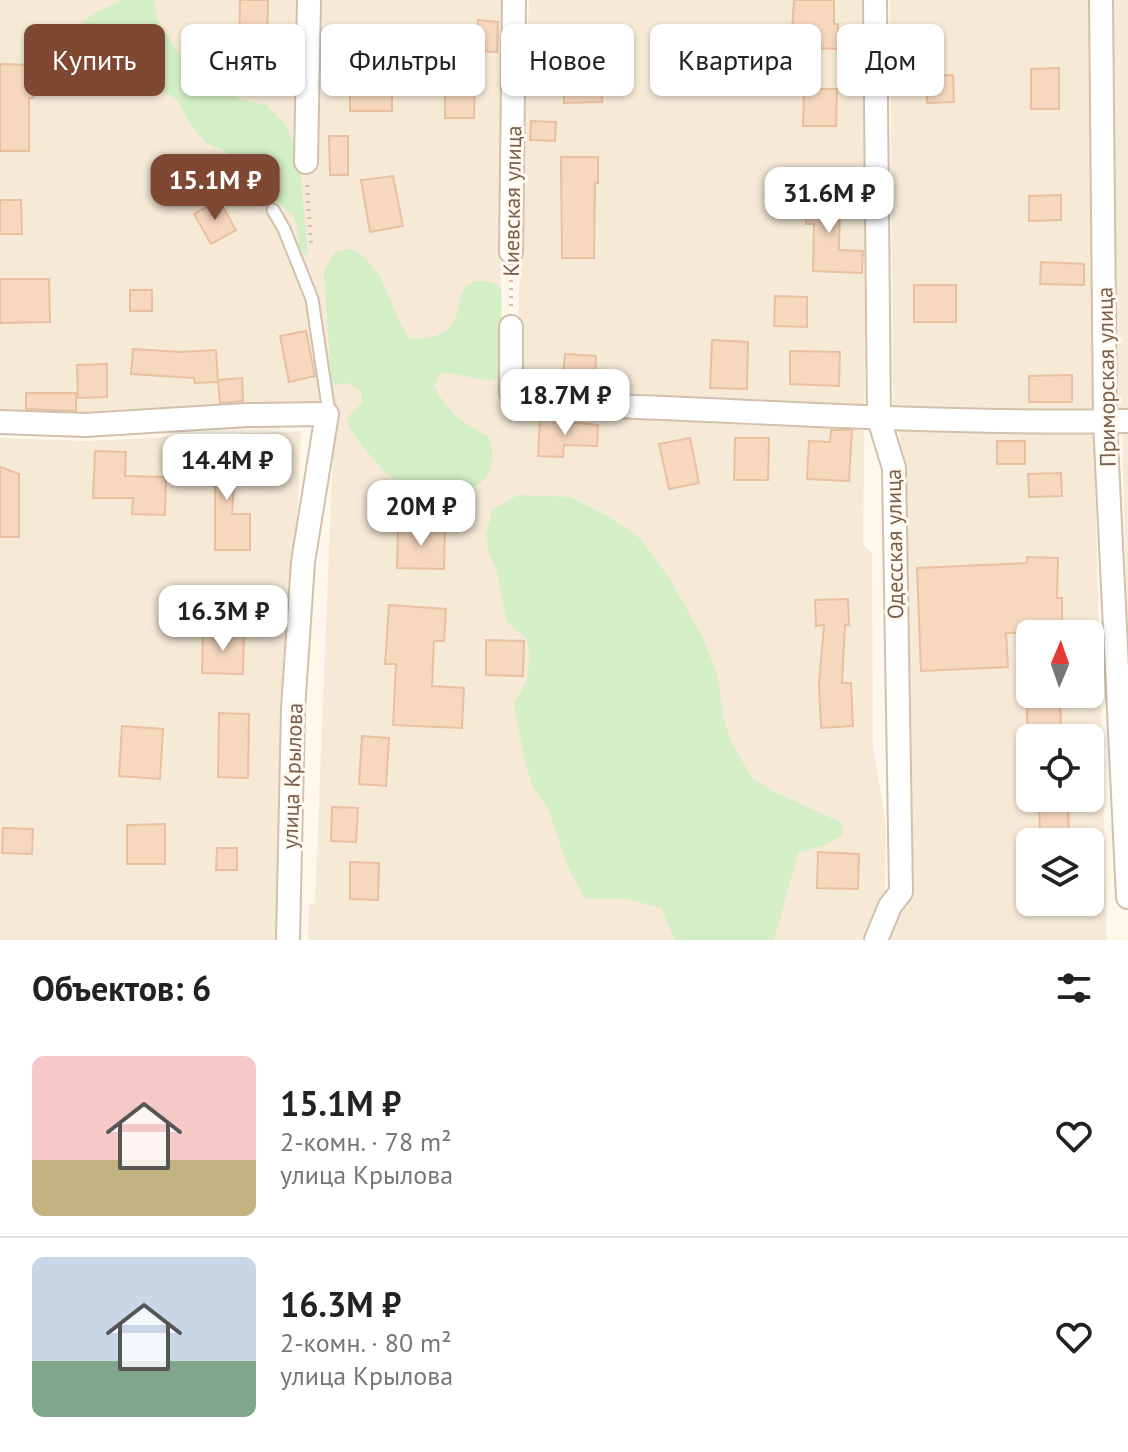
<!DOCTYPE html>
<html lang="ru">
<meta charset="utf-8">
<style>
:root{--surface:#fff;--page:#f2f2f2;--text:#222;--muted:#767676;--line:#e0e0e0;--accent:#7f4833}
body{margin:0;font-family:"PT Sans",sans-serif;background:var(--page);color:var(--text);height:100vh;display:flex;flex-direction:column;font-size:30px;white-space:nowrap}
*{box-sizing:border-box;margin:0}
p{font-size:26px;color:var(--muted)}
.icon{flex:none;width:44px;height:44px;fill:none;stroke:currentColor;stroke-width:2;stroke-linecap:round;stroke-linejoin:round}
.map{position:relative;height:940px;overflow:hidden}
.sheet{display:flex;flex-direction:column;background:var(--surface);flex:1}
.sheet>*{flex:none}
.guide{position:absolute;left:24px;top:24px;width:1080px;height:72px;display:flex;gap:16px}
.needle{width:52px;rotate:2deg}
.buttons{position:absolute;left:1016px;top:620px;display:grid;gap:16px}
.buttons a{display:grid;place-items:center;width:88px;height:88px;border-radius:12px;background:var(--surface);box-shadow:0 2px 6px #0004;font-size:40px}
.price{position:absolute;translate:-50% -68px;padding:0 18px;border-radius:16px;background:#fff;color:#222;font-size:26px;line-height:52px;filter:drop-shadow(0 2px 4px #0008)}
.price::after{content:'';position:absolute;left:50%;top:48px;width:24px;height:18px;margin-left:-12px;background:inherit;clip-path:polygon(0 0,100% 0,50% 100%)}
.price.selected{background:var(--accent);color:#fff}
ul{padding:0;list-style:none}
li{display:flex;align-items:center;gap:24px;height:200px;padding:0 32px}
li+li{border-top:2px solid var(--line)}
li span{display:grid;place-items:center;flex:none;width:224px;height:160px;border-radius:12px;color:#555}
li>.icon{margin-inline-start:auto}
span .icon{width:96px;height:96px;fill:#fffc;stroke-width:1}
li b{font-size:34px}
h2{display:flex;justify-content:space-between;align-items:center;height:96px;padding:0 32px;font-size:34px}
.pill{padding:0 28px;border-radius:12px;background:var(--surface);box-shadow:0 2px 6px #0004;font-size:28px;line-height:72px}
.pill.selected{background:var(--accent);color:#fff}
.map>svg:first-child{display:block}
.residential{fill:#f6ead7;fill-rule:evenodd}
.green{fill:#d4eec6}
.building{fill:#f6d8bf;stroke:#eabf9e;stroke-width:2}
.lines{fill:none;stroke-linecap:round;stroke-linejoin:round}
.service-casing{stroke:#d2c0ad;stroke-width:15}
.minor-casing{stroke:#d2c0ad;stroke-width:26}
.path{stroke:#dcbba1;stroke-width:4;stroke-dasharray:2 6;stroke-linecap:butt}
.service{stroke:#fff;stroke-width:11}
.minor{stroke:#fff;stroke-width:22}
.labels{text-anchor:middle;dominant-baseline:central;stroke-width:6;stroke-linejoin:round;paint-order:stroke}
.street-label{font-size:22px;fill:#7c5e4a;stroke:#fffaf2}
</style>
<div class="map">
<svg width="1128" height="940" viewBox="0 0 1128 940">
<rect width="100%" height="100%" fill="#fef7ea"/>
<g class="residential">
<path d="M 0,0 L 298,0 L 294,169 L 316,0 L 502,0 L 501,385 L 517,385 L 522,176 L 529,0 L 869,0 L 863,544 L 872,554 L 873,745 L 886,827 L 885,895 L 866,940 L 308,940 L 309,904 L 315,903 L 334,424 L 0,420 Z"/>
<path d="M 890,0 L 1089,0 L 1093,91 L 1094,440 L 1107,940 L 881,940 L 894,908 L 908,908 L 900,435 L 893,406 ZM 1030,634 L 1090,634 L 1090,694 L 1030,694 ZM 1030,738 L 1090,738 L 1090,798 L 1030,798 ZM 1030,842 L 1090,842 L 1090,902 L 1030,902 Z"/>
<path d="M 1112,0 L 1128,0 L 1128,649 L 1122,434 L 1113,414 Z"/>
<path d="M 301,431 L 279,940 L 0,940 L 0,438 L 87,441 Z"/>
</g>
<g class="green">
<path d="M 121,0 L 154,0 L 156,16 L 185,64 L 202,75 L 221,80 L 239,99 L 265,104 L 286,125 L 299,159 L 308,252 L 306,256 L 299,248 C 298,230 299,217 283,208 L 231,156 L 224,150 L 206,143 L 191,125 L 177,100 L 149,83 L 134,83 L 119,91 C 108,88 91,84 83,77 C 64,60 72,27 92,15 C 101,9 112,6 121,0 Z"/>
<path d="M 351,249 C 390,271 386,306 410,339 C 426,339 439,338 451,326 C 460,317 457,302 463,291 C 472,276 490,280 501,288 L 503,377 C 484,385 461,372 440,373 L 434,386 C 450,416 460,420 489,437 C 490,443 493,450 492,456 C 491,505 425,497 395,480 C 380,471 361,443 349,428 L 348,417 L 362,403 L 361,391 L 349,383 L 333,385 L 331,380 L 324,271 L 335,252 Z"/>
<path d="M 518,495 L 570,497 L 609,517 L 641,539 L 671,581 L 704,640 L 717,674 L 724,720 L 732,743 L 752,778 L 772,791 L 842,823 L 843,835 L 824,845 L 798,853 L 774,940 L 675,940 L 661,908 L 628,899 L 585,899 L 569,869 L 548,809 L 533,787 L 524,758 L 514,703 L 526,682 L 530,659 L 527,639 L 507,622 L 497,571 L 489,554 L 486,534 L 493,509 Z"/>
</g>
<g class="building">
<path d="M 240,0 L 268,0 L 267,51 L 239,51 Z"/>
<path d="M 794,0 L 834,0 L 834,24 L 838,24 L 838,49 L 791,47 Z"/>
<path d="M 478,20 L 498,22 L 497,52 L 477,51 Z"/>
<path d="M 574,25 L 575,56 L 538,56 L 537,26 Z"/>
<path d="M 0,64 L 34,65 L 33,98 L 29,98 L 29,151 L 0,151 Z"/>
<rect x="350" y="68" width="42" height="43"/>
<path d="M 1059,68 L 1059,109 L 1031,109 L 1031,69 Z"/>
<path d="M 953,75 L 954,102 L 927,103 L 926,76 Z"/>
<path d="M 445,77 L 475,77 L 474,118 L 445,118 Z"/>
<path d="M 602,81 L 602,102 L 564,103 L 564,82 Z"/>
<path d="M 804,89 L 837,89 L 836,126 L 803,126 Z"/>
<path d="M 531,121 L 556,122 L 555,141 L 530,140 Z"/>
<path d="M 329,136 L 348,136 L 348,175 L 330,175 Z"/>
<path d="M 561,157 L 598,157 L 598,183 L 595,183 L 594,258 L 562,258 Z"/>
<path d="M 393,176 L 403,226 L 370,232 L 361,180 Z"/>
<path d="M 806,191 L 840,192 L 839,250 L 863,251 L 862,273 L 813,271 L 814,224 L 806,224 Z"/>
<path d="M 1061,195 L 1061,220 L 1029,221 L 1029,196 Z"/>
<path d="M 0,200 L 21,200 L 22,234 L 0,234 Z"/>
<path d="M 219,200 L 236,230 L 211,244 L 194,214 Z"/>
<path d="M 1041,262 L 1084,264 L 1084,285 L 1040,284 Z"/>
<path d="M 0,279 L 49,279 L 50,322 L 0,323 Z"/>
<rect x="914" y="285" width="42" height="37"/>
<rect x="130" y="290" width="22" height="21"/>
<path d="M 775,296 L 807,297 L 807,327 L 774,326 Z"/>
<path d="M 306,331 L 315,376 L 289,382 L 280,336 Z"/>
<path d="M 712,340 L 748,342 L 747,389 L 710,388 Z"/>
<path d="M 133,349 L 181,352 L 216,350 L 218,382 L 195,383 L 194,378 L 131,374 Z"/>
<path d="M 790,351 L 840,352 L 839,386 L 790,384 Z"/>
<path d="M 565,354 L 596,356 L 595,377 L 563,376 Z"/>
<path d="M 107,364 L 107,397 L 78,398 L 77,365 Z"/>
<path d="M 1072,375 L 1072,402 L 1029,402 L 1029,376 Z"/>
<path d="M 242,378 L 243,401 L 220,403 L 218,380 Z"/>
<path d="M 26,393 L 76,393 L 76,411 L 26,409 Z"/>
<path d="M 540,419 L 598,425 L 597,446 L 564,445 L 563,457 L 538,456 Z"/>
<path d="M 831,430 L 852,430 L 849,481 L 807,479 L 809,441 L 830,442 Z"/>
<path d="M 690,438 L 699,483 L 669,489 L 659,444 Z"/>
<path d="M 735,438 L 769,438 L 768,480 L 734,480 Z"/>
<rect x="997" y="441" width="28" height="23"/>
<path d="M 207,448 L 236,450 L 232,514 L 250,514 L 250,550 L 215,550 L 215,481 L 205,480 Z"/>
<path d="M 95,451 L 126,452 L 125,476 L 166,477 L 165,515 L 132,514 L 133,498 L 93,498 Z"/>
<path d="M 0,467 L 19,474 L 19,537 L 0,537 Z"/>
<path d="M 1061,473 L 1062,496 L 1029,497 L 1028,474 Z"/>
<path d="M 398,527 L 445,528 L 444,569 L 397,568 Z"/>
<path d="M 1027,557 L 1058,558 L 1057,598 L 1062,598 L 1062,632 L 1006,633 L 1008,667 L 921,671 L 917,568 L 1027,563 Z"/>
<path d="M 228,597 L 267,597 L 267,617 L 227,617 Z"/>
<path d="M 848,599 L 849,625 L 845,625 L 842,683 L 851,683 L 853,726 L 821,728 L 819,684 L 824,625 L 816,626 L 815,600 Z"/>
<path d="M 389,605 L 446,609 L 444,641 L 434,641 L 432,686 L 464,688 L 462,728 L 393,725 L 396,664 L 385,664 Z"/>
<path d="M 203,632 L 244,634 L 243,674 L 202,673 Z"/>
<path d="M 486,640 L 524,641 L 523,676 L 486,675 Z"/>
<path d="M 1026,694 L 1060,694 L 1061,733 L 1028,733 Z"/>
<path d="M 219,713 L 249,714 L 248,778 L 218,777 Z"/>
<path d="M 122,726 L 163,729 L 160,779 L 119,776 Z"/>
<path d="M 362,736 L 389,738 L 386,786 L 359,784 Z"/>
<path d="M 1039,802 L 1068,802 L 1069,836 L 1040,836 Z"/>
<path d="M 332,807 L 358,808 L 356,842 L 331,841 Z"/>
<path d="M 165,824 L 165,864 L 127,864 L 127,825 Z"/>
<path d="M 3,828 L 33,829 L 32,854 L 2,853 Z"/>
<path d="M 217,848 L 237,848 L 237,870 L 216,870 Z"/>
<path d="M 818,852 L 859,854 L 858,889 L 817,888 Z"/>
<path d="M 350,862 L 379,863 L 378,900 L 350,899 Z"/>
</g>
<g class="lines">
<g class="service-casing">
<path id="service" d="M 273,210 L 284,229 L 312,299 L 328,406 L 327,414"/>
</g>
<g class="minor-casing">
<g id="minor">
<path d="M 875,0 L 879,419 L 894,468 L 901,892 L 890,906 L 876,940"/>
<path d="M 1101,0 L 1105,421 L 1128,897"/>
<path d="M 306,162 L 309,0"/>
<path d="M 511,252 L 514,0"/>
<path d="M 511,327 L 511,392 L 515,401 L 523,403 C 725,408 926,425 1128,421"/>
<path d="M 0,422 L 85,425 L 247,415 L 327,414 L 303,562 L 293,709 L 288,940"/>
</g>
</g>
<g class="path">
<path d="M 307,185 L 311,244"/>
<path d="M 511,306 L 511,275"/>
</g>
<use href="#service" class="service"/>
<use href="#minor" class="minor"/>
</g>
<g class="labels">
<g class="street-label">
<text transform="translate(512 201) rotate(-89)">Киевская улица</text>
<text transform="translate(1106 377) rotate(-91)">Приморская улица</text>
<text transform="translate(894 544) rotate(-91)">Одесская улица</text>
<text transform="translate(292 776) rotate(-88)">улица Крылова</text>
</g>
</g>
</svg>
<div class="buttons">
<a><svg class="needle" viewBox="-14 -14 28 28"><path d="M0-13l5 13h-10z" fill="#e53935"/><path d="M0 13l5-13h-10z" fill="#767676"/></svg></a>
<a><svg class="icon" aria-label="locate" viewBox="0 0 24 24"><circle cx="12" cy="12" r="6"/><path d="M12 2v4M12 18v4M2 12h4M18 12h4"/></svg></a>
<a><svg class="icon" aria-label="layers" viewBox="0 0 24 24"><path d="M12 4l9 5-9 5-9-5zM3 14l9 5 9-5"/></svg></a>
</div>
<b class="price selected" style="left:215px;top:222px">15.1M ₽</b>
<b class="price" style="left:829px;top:235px">31.6M ₽</b>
<b class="price" style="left:565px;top:437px">18.7M ₽</b>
<b class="price" style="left:227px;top:502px">14.4M ₽</b>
<b class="price" style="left:421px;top:548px">20M ₽</b>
<b class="price" style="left:223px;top:653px">16.3M ₽</b>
<div class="guide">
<a class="pill selected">Купить</a>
<a class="pill">Снять</a>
<a class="pill">Фильтры</a>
<a class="pill">Новое</a>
<a class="pill">Квартира</a>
<a class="pill">Дом</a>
</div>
</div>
<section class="sheet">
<h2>Объектов: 6<svg class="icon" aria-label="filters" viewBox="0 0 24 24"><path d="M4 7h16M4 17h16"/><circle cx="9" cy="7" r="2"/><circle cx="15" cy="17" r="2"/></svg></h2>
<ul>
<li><span style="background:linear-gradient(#f6c9c9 65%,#c2b280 0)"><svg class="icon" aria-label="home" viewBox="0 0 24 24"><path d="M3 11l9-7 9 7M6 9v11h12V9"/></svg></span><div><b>15.1M ₽</b><p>2-комн. · 78 m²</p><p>улица Крылова</p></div><svg class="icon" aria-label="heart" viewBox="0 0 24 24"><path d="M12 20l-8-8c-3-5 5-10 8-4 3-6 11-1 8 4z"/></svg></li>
<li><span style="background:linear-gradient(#c9d6e8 65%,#7fa58c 0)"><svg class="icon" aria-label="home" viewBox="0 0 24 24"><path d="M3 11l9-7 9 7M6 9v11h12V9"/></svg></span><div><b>16.3M ₽</b><p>2-комн. · 80 m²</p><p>улица Крылова</p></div><svg class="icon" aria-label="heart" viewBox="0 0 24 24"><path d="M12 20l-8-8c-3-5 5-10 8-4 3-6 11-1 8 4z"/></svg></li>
</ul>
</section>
